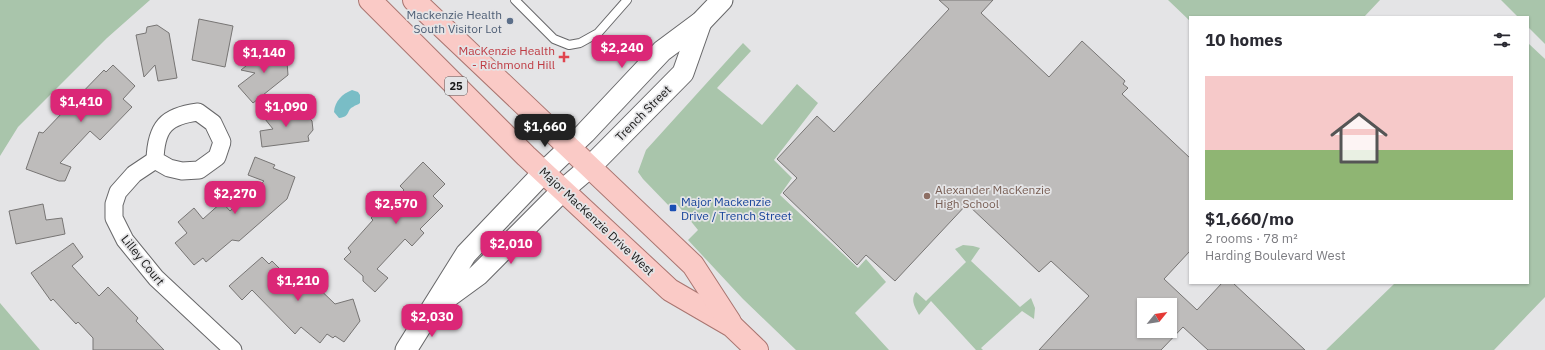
<!DOCTYPE html>
<meta charset="utf-8">
<style>
:root{--surface:#fff;--page:#f2f2f3;--text:#2b2b33;--muted:#7c7c81;--accent:#db2777}
body{margin:0;font-family:"IBM Plex Sans",sans-serif;background:var(--page);color:var(--text);height:100vh;display:flex;flex-direction:column;font-size:15px;white-space:nowrap}
*{box-sizing:border-box;margin:0}
p{font-size:13px;color:var(--muted)}
.icon{flex:none;width:22px;height:22px;fill:none;stroke:currentColor;stroke-width:2;stroke-linecap:round;stroke-linejoin:round}
.map{position:relative;flex:1;overflow:hidden}
.sheet{position:absolute;left:1189px;top:16px;width:340px;height:268px;display:flex;flex-direction:column;background:var(--surface);border-radius:0px;box-shadow:0 1px 3px #0004}
.sheet>*{flex:none}
.needle{width:26px;rotate:60deg}
.buttons{position:absolute;left:1137px;top:298px;display:grid;gap:8px}
.buttons a{display:grid;place-items:center;width:40px;height:40px;border-radius:0px;background:var(--surface);box-shadow:0 1px 3px #0004;font-size:20px}
.price{position:absolute;translate:-50% -34px;padding:0 9px;border-radius:8px;background:var(--accent);color:#fff;font-size:13px;line-height:26px;filter:drop-shadow(0 1px 2px #0008)}
.price::after{content:'';position:absolute;left:50%;top:24px;width:12px;height:9px;margin-left:-6px;background:inherit;clip-path:polygon(0 0,100% 0,50% 100%)}
.price.current{background:#222;color:#fff}
ul{padding:0;list-style:none}
li{display:grid;align-content:center;gap:8px;height:212px;padding:0 16px}
li span{display:grid;place-items:center;height:124px;border-radius:0px;color:#555}
li>.icon{margin-inline-start:auto}
span .icon{width:72px;height:72px;fill:#fffc;stroke-width:1}
li b{font-size:17px}
h2{display:flex;justify-content:space-between;align-items:center;height:48px;padding:0 16px;font-size:17px}
.map>svg:first-child{display:block}
.green{fill:#a9c5ab}
.water{fill:#79bdc6}
.building{fill:#bebcbb;stroke:#777574;fill-rule:evenodd}
.lines{fill:none;stroke-linecap:round;stroke-linejoin:round}
.service-casing{stroke:#676769;stroke-width:10}
.minor-casing{stroke:#676769;stroke-width:19}
.tertiary-casing{stroke:#676769;stroke-width:23}
.primary-casing{stroke:#a97570;stroke-width:24}
.service{stroke:#fff;stroke-width:8}
.minor{stroke:#fff;stroke-width:17}
.tertiary{stroke:#fff;stroke-width:21}
.primary{stroke:#facac6;stroke-width:22}
.service-dot{fill:#5c6f8a;stroke:#e4e4e6;stroke-width:1.5}
.health-dot{fill:#e0444e;stroke:#e4e4e6;stroke-width:1.5}
.education-dot{fill:#8d6e63;stroke:#e4e4e6;stroke-width:1.5}
.transit-dot{fill:#1a4fb4;stroke:#e4e4e6;stroke-width:1.5}
.labels{text-anchor:middle;dominant-baseline:central;stroke-width:3.5;stroke-linejoin:round;paint-order:stroke}
.shield{fill:#e4e4e6;stroke:#555556;stroke-width:1}
.shield-label{font-size:11px;font-weight:bold;fill:#181818}
.service-label{font-size:12px;fill:#4e5e75;stroke:#e4e4e6;text-anchor:end}
.health-label{font-size:12px;fill:#be3a42;stroke:#e4e4e6;text-anchor:end}
.street-label{font-size:12px;fill:#181818;stroke:#e4e4e6}
.education-label{font-size:12px;fill:#785e54;stroke:#e4e4e6;text-anchor:start}
.transit-label{font-size:12px;fill:#164399;stroke:#e4e4e6;text-anchor:start}
</style>
<div class="map">
<svg width="1545" height="350" viewBox="0 0 1545 350">
<rect width="100%" height="100%" fill="#e4e4e6"/>
<g class="green">
<path d="M 0,0 L 150,0 L 107,38 L 18,127 L 0,156 Z"/>
<path d="M 1168,0 L 1380,0 L 1364,17 L 1190,17 L 1190,21 Z"/>
<path d="M 1501,0 L 1545,0 L 1545,44 L 1528,27 L 1528,17 L 1518,17 Z"/>
<path d="M 743,43 L 751,51 L 717,88 L 762,125 L 797,84 L 818,103 L 774,160 L 792,178 L 780,195 L 858,268 L 866,259 L 886,282 L 855,313 L 889,350 L 796,350 L 743,299 L 688,240 L 698,230 L 676,203 L 671,208 L 643,179 L 638,172 L 646,150 Z"/>
<path d="M 1528,43 L 1545,59 L 1545,297 L 1494,350 L 1326,350 L 1395,283 L 1528,283 Z"/>
<path d="M 963,245 L 973,246 L 980,248 L 971,261 L 1020,307 L 1031,298 L 1035,308 L 1034,319 L 1022,311 L 981,348 L 983,350 L 976,350 L 931,301 L 919,315 C 915,307 910,300 916,292 L 926,301 L 966,262 L 955,249 Z"/>
<path d="M 0,303 L 40,350 L 0,350 Z"/>
</g>
<path class="water" d="M 352,90 L 358,92 L 360,95 L 360,103 C 358,105 355,105 353,107 C 346,110 351,117 339,118 L 334,112 C 335,101 342,94 352,90 Z"/>
<g class="building">
<path d="M 939,0 L 993,0 L 981,13 L 1049,77 L 1082,41 L 1125,81 L 1123,84 L 1128,88 L 1122,94 L 1190,158 L 1190,251 L 1164,279 L 1197,310 L 1222,283 L 1233,283 L 1305,350 L 1208,350 L 1183,327 L 1161,350 L 1039,350 L 1089,296 L 1051,261 L 1039,272 L 967,204 L 895,281 L 866,255 L 857,265 L 838,246 L 783,193 L 797,178 L 777,159 L 817,116 L 834,132 L 949,9 ZM 1144,305 L 1170,305 L 1170,331 L 1144,331 Z"/>
<path d="M 199,19 L 233,26 L 225,67 L 192,60 Z"/>
<path d="M 157,25 L 169,33 L 177,78 L 158,81 L 155,65 L 144,77 L 136,35 L 146,33 L 147,27 Z"/>
<path d="M 268,48 L 272,53 L 282,54 L 287,62 L 288,75 L 253,103 L 238,86 L 255,73 L 241,70 Z"/>
<path d="M 113,65 L 135,86 L 123,99 L 132,107 L 100,140 L 90,131 L 60,163 L 71,167 L 65,181 L 59,181 L 26,169 L 39,132 L 43,133 L 63,112 L 61,110 L 70,100 L 73,102 L 104,70 L 106,72 Z"/>
<path d="M 300,109 L 312,121 L 313,130 L 308,136 L 309,141 L 262,147 L 260,131 L 273,129 L 261,114 Z"/>
<path d="M 255,157 L 275,165 L 273,168 L 295,177 L 287,199 L 239,241 L 232,240 L 206,262 L 203,258 L 194,265 L 175,243 L 187,233 L 178,222 L 194,208 L 203,219 L 222,202 L 230,211 L 264,181 L 248,175 Z"/>
<path d="M 423,162 L 445,184 L 433,196 L 443,206 L 420,229 L 424,233 L 412,246 L 405,239 L 377,269 L 388,278 L 375,292 L 363,281 L 363,276 L 344,259 L 351,252 L 348,248 L 373,220 L 371,218 L 380,209 L 384,211 L 404,190 L 400,186 Z"/>
<path d="M 43,204 L 46,220 L 62,218 L 65,234 L 16,244 L 9,211 Z"/>
<path d="M 73,243 L 83,257 L 72,266 L 99,296 L 108,287 L 138,318 L 136,321 L 164,350 L 93,350 L 93,338 L 78,322 L 76,324 L 53,299 L 51,301 L 31,273 Z"/>
<path d="M 262,257 L 269,264 L 272,261 L 294,283 L 300,277 L 306,283 L 310,280 L 335,304 L 353,299 L 360,321 L 344,342 L 335,336 L 333,338 L 327,334 L 320,343 L 301,327 L 295,334 L 252,290 L 242,300 L 229,286 Z"/>
</g>
<g class="lines">
<g class="service-casing">
<path id="service" d="M 515,0 L 554,39 L 569,45 L 580,43 L 598,33 L 627,0"/>
</g>
<g class="minor-casing">
<g id="minor">
<path d="M 198,112 L 213,123 L 222,142 L 217,157 L 199,170 L 182,171 L 169,168 L 155,160 C 156,127 166,116 198,112 Z"/>
<path d="M 155,160 L 134,174 L 118,192 L 114,204 L 114,218 L 125,240 L 156,278 L 233,350"/>
</g>
</g>
<g class="tertiary-casing">
<g id="tertiary">
<path d="M 441,302 L 478,275 L 563,190 L 590,167 L 683,73 L 701,22"/>
<path d="M 406,350 L 466,254 L 544,172 L 585,133 L 662,51 L 701,22 L 722,0"/>
</g>
</g>
<g class="primary-casing">
<g id="primary">
<path d="M 370,0 L 526,156 L 670,290 L 732,326 L 757,350"/>
<path d="M 414,0 L 693,265 L 730,322"/>
</g>
</g>
<use href="#service" class="service"/>
<use href="#minor" class="minor"/>
<use href="#tertiary" class="tertiary"/>
<use href="#primary" class="primary"/>
</g>
<circle class="service-dot" cx="510" cy="21" r="4"/>
<path class="health-dot" d="M562 51h4v4h4v4h-4v4h-4v-4h-4v-4h4z"/>
<circle class="education-dot" cx="927" cy="196" r="4"/>
<rect class="transit-dot" x="669" y="204" width="8" height="8" rx="2"/>
<g class="labels">
<rect class="shield" x="445" y="77" width="22" height="18" rx="3"/>
<g class="shield-label">
<text x="456" y="86">25</text>
</g>
<g class="service-label">
<text x="502" y="14">Mackenzie Health<tspan x="502" dy="14">South Visitor Lot</tspan></text>
</g>
<g class="health-label">
<text x="555" y="50">MacKenzie Health<tspan x="555" dy="14">- Richmond Hill</tspan></text>
</g>
<g class="street-label">
<text transform="translate(643 113) rotate(-45)">Trench Street</text>
<text transform="translate(597 221) rotate(43)">Major MacKenzie Drive West</text>
<text transform="translate(143 260) rotate(51)">Lilley Court</text>
</g>
<g class="education-label">
<text x="935" y="189">Alexander MacKenzie<tspan x="935" dy="14">High School</tspan></text>
</g>
<g class="transit-label">
<text x="681" y="201">Major Mackenzie<tspan x="681" dy="14">Drive / Trench Street</tspan></text>
</g>
</g>
</svg>
<div class="buttons">
<a><svg class="needle" viewBox="-14 -14 28 28"><path d="M0-13l5 13h-10z" fill="#e53935"/><path d="M0 13l5-13h-10z" fill="#7c7c81"/></svg></a>
</div>
<b class="price" style="left:622px;top:69px">$2,240</b>
<b class="price" style="left:264px;top:74px">$1,140</b>
<b class="price" style="left:81px;top:123px">$1,410</b>
<b class="price" style="left:286px;top:128px">$1,090</b>
<b class="price current" style="left:545px;top:148px">$1,660</b>
<b class="price" style="left:235px;top:215px">$2,270</b>
<b class="price" style="left:396px;top:225px">$2,570</b>
<b class="price" style="left:511px;top:265px">$2,010</b>
<b class="price" style="left:298px;top:302px">$1,210</b>
<b class="price" style="left:432px;top:338px">$2,030</b>
<section class="sheet">
<h2>10 homes<svg class="icon" aria-label="filters" viewBox="0 0 24 24"><path d="M4 7h16M4 17h16"/><circle cx="9" cy="7" r="2"/><circle cx="15" cy="17" r="2"/></svg></h2>
<ul>
<li><span style="background:linear-gradient(#f6c9c9 60%,#8fb573 0)"><svg class="icon" aria-label="home" viewBox="0 0 24 24"><path d="M3 11l9-7 9 7M6 9v11h12V9"/></svg></span><div><b>$1,660/mo</b><p>2 rooms · 78 m²</p><p>Harding Boulevard West</p></div></li>
</ul>
</section>
</div>
